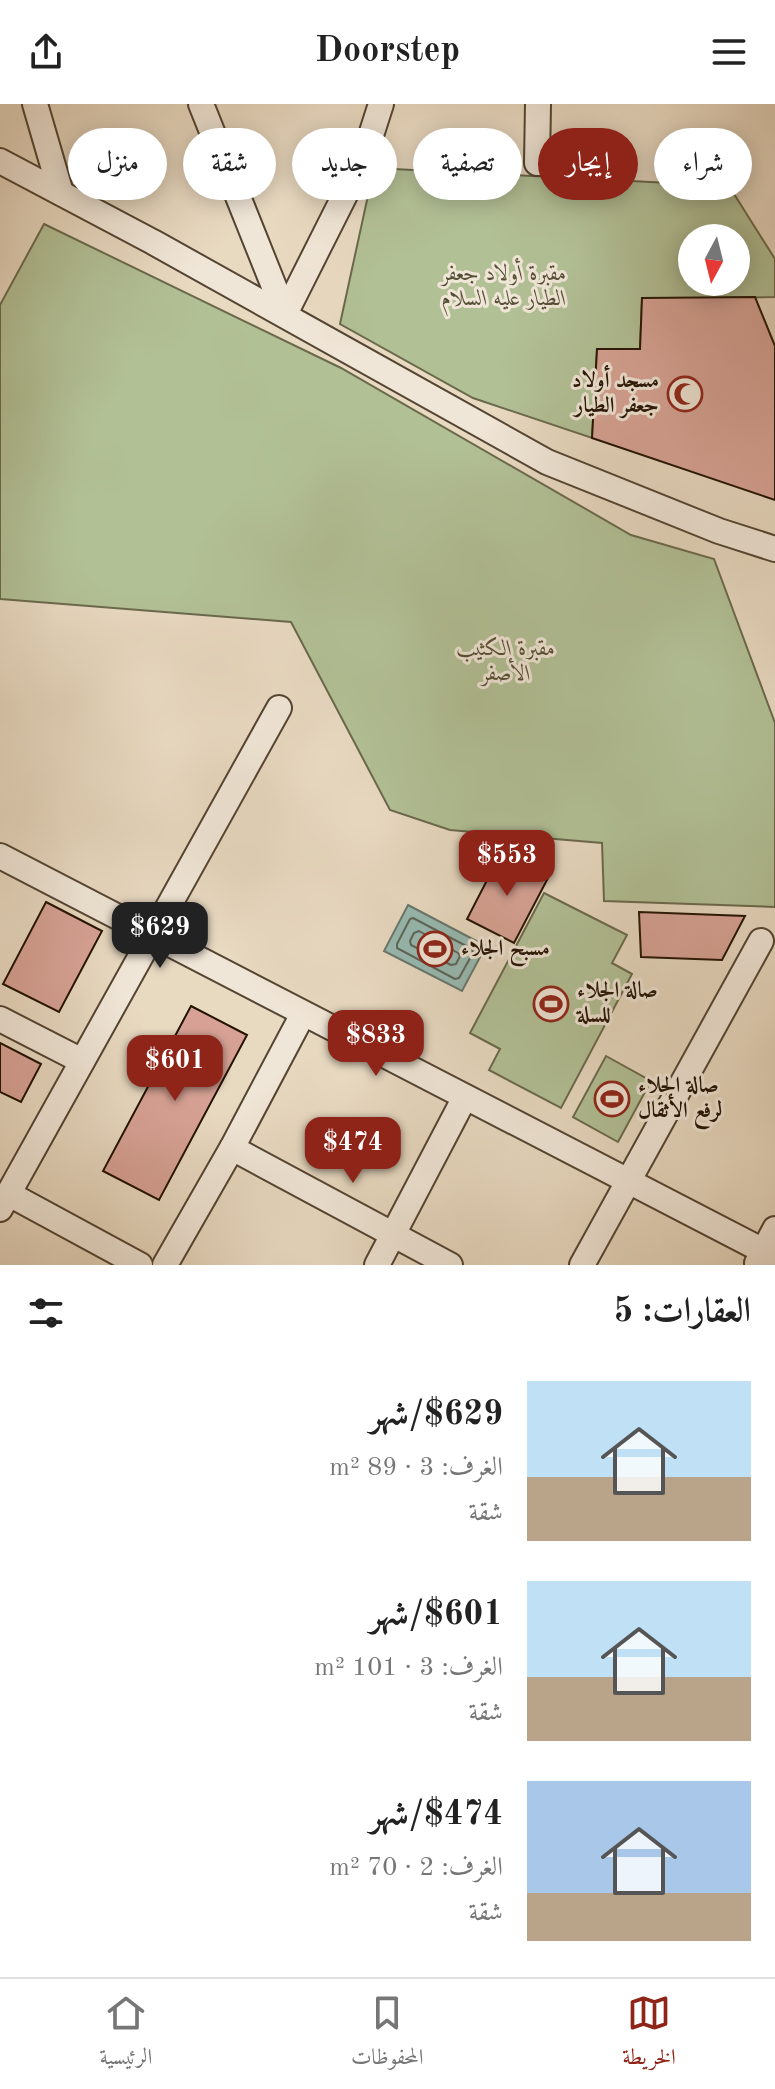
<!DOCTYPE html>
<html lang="ar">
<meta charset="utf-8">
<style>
:root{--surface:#fff;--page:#f2f2f2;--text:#222;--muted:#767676;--line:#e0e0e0;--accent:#8f2418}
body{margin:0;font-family:"Old Standard TT",Amiri,serif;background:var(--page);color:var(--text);direction:rtl;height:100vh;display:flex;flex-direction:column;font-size:30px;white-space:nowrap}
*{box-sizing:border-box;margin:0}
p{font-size:26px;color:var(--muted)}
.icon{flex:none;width:44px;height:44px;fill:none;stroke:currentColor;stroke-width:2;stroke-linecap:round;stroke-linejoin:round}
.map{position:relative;height:1161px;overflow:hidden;direction:ltr}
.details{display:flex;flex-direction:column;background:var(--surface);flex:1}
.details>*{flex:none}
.hud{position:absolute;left:24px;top:24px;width:728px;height:72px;direction:rtl;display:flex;gap:16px}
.needle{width:52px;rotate:187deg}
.buttons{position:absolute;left:678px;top:120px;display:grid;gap:16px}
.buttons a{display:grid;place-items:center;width:72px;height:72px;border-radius:50%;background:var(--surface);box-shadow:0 4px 20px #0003;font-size:40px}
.price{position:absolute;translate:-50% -68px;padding:0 18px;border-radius:16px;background:var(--accent);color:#fff;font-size:26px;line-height:52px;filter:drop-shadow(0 2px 4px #0008)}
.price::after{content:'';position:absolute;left:50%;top:48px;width:24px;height:18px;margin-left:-12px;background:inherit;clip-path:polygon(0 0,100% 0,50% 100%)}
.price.selected{background:#222;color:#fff}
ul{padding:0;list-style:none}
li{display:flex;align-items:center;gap:24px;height:200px;padding:0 24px}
li span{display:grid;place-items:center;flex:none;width:224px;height:160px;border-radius:0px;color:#555}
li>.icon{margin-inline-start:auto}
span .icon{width:96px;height:96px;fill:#fffc;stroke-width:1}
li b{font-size:34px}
h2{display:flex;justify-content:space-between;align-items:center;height:96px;padding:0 24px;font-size:34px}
.pill{padding:0 28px;border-radius:36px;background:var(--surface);box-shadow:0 4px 20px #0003;font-size:28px;line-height:72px}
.pill.selected{background:var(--accent);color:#fff}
header{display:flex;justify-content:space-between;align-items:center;height:104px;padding:0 24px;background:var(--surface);font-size:36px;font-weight:700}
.tabs{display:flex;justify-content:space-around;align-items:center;height:112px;border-top:2px solid var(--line);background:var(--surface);font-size:22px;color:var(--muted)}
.tabs a{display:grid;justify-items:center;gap:4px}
.tabs .selected{color:var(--accent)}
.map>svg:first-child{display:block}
.green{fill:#b2c096;stroke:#6a694c;stroke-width:2;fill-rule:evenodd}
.water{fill:#97bab2;stroke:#69776c;stroke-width:2}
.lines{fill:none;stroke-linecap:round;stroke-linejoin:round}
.shore{stroke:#5d665a;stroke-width:2}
.building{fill:#d7a295;stroke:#231202;stroke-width:2}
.street-casing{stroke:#544432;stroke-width:28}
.street{stroke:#f0e6d7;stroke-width:24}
.labels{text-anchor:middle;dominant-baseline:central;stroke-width:6;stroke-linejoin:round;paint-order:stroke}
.park-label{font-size:22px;font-style:italic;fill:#554f36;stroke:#f0e6d7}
.poi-label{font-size:22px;font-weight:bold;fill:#231202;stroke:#f0e6d7;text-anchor:start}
</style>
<header><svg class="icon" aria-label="menu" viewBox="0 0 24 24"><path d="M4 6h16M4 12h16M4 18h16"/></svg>Doorstep<svg class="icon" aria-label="share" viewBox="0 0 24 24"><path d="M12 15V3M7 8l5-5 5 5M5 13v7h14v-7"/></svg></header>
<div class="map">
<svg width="775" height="1161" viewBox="0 0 775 1161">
<rect width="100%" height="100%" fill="#e8d9c1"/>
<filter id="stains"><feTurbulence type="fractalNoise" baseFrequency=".0025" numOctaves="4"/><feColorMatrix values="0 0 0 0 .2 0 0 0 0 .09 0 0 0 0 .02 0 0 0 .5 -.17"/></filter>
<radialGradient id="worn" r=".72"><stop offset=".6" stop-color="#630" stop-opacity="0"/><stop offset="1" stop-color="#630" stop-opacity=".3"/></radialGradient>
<g class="green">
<path d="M 374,64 L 729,82 L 775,155 L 775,193 L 642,195 L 640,245 L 597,246 L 592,334 L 473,294 L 340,220 ZM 692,134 L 736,134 L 736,178 L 692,178 Z"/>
<path d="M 44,120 L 341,264 L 631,431 L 714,455 L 775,619 L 775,803 L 604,797 L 602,739 L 450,726 L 390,706 L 291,518 L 0,495 L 0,201 Z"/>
<path d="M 544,789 L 627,831 L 612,859 L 632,870 L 561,1004 L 489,966 L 500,945 L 470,929 Z"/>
<path d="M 606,952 L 651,977 L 618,1038 L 573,1013 Z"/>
</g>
<path class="water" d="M 408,801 L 486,842 L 462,887 L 384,847 Z"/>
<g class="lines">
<g class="shore">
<path d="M 413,814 L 472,845 L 473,849 L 459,874 L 455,875 L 397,844 L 397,840 L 410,815 Z"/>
<path d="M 419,827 L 458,849 L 460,852 L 456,860 L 451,861 L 411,841 L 410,837 L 414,829 Z"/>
</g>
</g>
<g class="building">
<path d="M 755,193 L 775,242 L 775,396 L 592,334 L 597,245 L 640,245 L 642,194 Z"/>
<path d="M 501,749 L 548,774 L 514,839 L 467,815 Z"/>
<path d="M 46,798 L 102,827 L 59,908 L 3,880 Z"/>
<path d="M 639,808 L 745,812 L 722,856 L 641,853 Z"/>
<path d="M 191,902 L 247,931 L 159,1096 L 103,1067 Z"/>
<path d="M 0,939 L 41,960 L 21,998 L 0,988 Z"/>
</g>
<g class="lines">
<g class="street-casing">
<g id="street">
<path d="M 35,0 L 61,89"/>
<path d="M 201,0 L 285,210"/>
<path d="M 0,57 L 153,138 L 547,358 L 719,427 L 775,445"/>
<path d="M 537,59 L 538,0"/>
<path d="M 285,210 L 364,53 L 381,0"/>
<path d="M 0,752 L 775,1153"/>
<path d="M 0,915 L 82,957"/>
<path d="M 232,1044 L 450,1161"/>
<path d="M 9,1090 L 140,1161"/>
<path d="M 0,1105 L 279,604"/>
<path d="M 757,1159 L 775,1125"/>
<path d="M 165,1161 L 232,1044 L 303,910"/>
<path d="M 377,1161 L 465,993"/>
<path d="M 582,1161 L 761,837"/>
</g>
</g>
<use href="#street" class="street"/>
</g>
<defs>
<g id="mosque-ring" transform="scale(1.8)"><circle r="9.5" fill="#f0e6d7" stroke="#8f2418" stroke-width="1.5"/><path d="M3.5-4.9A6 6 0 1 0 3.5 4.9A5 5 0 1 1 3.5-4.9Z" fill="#8f2418"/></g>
<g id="stadium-ring" transform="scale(1.8)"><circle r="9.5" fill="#f0e6d7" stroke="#8f2418" stroke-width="1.5"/><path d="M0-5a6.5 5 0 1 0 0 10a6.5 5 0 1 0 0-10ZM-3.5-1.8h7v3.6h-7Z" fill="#8f2418"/></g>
</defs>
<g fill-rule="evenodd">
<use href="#mosque-ring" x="685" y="290"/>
<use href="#stadium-ring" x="435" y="845"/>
<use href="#stadium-ring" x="551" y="900"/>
<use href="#stadium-ring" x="612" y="995"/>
</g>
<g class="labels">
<g class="park-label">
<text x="504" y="170">مقبرة أولاد جعفر<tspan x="504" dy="25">الطيار عليه السلام</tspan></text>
<text x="506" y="545">مقبرة الكثيب<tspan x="506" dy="25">الأصفر</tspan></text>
</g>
<g class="poi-label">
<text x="659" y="277" text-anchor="end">مسجد أولاد<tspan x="659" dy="25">جعفر الطيار</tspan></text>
<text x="461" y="845">مسبح الجلاء</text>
<text x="577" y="887">صالة الجلاء<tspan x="577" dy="25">للسلة</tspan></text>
<text x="638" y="982">صالة الجلاء<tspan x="638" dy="25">لرفع الأثقال</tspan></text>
</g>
</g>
<rect width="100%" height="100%" filter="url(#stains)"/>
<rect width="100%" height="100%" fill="url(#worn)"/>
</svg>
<div class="buttons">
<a><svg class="needle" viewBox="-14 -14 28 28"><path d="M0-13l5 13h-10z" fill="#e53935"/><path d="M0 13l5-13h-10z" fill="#767676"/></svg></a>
</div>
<b class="price" style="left:507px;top:794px">$553</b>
<b class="price selected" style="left:160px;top:866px">$629</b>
<b class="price" style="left:376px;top:974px">$833</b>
<b class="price" style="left:175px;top:999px">$601</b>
<b class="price" style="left:353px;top:1081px">$474</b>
<div class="hud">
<a class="pill">شراء</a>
<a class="pill selected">إيجار</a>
<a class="pill">تصفية</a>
<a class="pill">جديد</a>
<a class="pill">شقة</a>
<a class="pill">منزل</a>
</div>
</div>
<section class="details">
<h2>العقارات: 5<svg class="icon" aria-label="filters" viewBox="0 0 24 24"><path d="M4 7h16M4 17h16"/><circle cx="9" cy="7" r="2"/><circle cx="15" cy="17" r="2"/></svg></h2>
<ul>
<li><span style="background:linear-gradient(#bfe0f5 60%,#b9a48a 0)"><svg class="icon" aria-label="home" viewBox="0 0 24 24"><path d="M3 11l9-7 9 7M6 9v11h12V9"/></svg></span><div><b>$629/شهر</b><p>الغرف: 3 · 89 m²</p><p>شقة</p></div></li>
<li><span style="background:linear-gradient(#bfe0f5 60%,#b9a48a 0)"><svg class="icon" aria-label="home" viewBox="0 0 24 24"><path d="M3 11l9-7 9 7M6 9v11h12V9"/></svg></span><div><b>$601/شهر</b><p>الغرف: 3 · 101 m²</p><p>شقة</p></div></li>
<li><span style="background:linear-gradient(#a9c7e8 70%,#b9a48a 0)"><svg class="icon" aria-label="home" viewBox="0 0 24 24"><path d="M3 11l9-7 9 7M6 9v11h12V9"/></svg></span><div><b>$474/شهر</b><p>الغرف: 2 · 70 m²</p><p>شقة</p></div></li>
</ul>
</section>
<nav class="tabs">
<a class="selected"><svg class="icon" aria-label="map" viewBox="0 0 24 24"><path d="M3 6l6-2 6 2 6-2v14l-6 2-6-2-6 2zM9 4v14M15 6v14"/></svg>الخريطة</a>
<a><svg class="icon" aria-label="saved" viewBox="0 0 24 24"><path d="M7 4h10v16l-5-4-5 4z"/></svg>المحفوظات</a>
<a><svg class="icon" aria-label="home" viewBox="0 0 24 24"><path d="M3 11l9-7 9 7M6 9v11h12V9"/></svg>الرئيسية</a>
</nav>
